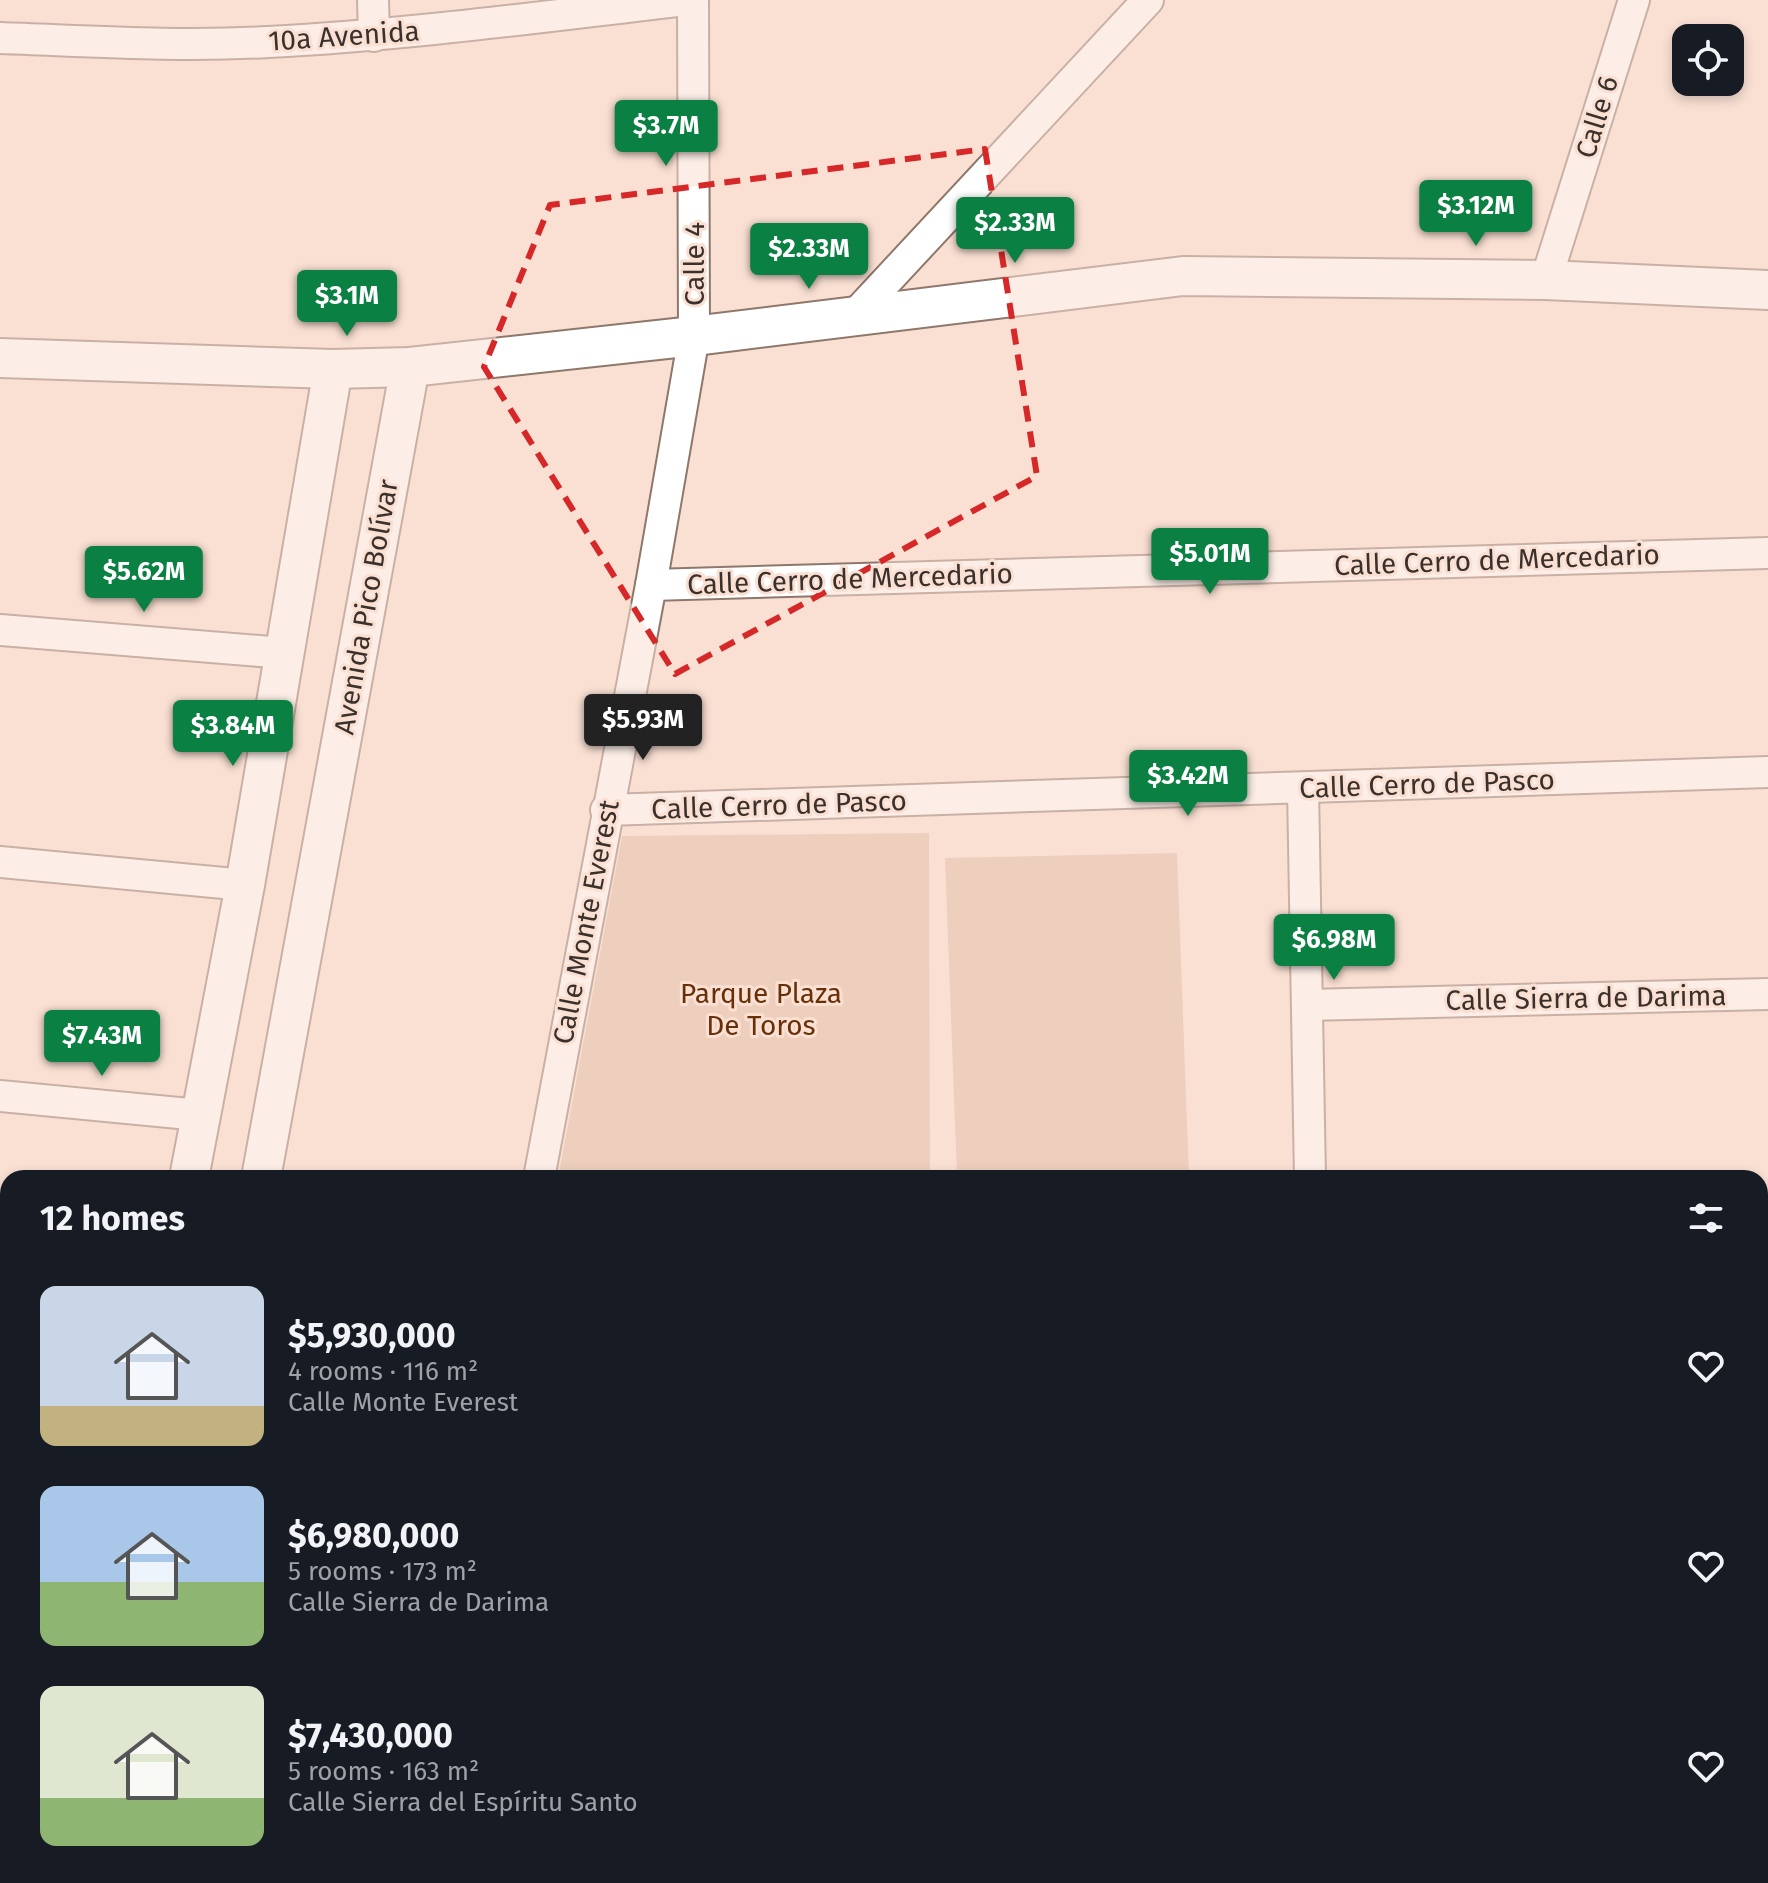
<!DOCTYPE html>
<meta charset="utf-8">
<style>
:root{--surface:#171b24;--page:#20242c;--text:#f1f3f6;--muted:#9ea1a6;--accent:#0b8043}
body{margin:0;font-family:"Fira Sans",sans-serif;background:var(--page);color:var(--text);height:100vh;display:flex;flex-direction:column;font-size:30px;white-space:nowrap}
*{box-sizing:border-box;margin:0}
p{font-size:26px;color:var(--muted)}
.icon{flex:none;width:44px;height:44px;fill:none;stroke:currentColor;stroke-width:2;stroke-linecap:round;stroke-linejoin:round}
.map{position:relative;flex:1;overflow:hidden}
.details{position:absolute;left:0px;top:1170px;width:1768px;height:714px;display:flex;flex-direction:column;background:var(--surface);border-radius:24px 24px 0 0;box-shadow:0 4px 12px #0003}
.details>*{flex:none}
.fabs{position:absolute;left:1672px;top:24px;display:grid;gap:16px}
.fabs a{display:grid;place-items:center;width:72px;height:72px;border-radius:16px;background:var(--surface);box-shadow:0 4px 12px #0003;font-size:40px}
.price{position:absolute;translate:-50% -68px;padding:0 18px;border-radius:8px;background:var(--accent);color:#fff;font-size:26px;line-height:52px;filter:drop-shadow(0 2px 4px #0008)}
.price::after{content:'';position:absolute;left:50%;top:48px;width:24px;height:18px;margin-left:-12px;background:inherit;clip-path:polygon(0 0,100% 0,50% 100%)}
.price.active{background:#222;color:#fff}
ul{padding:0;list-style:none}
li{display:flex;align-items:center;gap:24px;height:200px;padding:0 40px}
li span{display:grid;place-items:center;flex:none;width:224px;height:160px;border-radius:16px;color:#555}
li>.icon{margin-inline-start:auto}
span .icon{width:96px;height:96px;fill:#fffc;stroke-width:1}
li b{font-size:34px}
h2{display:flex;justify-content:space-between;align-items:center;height:96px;padding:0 40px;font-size:34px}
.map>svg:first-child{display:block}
.green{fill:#e1baa5}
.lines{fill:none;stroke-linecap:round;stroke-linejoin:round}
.minor-casing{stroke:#8e776b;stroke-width:34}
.tertiary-casing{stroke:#8e776b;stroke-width:42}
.minor{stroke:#fff;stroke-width:30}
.tertiary{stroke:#fff;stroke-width:38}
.marked{fill:none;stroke:#d62828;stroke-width:6;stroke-dasharray:16 10;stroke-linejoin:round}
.labels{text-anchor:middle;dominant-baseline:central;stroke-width:6;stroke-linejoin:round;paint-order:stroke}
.street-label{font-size:28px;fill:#3b312c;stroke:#fae0d3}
.park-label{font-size:28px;fill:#683008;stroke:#fae0d3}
</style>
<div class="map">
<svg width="1768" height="1883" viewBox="0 0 1768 1883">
<rect width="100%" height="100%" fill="#fae0d3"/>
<g class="green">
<path d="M 929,833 L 930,1178 L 558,1178 L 622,836 Z"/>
<path d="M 1177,853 L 1189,1178 L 957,1178 L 945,858 Z"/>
</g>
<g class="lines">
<g class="minor-casing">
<g id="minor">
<path d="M 373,0 L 374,36"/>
<path d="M 0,38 C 89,41 179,47 268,42 C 408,35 547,16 686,0"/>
<path d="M 1546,280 L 1634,0"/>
<path d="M 854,316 L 1148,0"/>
<path d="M 651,585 L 1768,553"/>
<path d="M 0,630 L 284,653"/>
<path d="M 1303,788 L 1310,1178"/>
<path d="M 606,810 L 1768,772"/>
<path d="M 0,862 L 245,885"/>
<path d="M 1307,1005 L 1768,994"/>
<path d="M 0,1096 L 200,1115"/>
<path d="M 539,1178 L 651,585 L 694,336 L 693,0"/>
<path d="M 1760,1215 L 1768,1215"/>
<path d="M 0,1326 L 8,1327"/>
<path d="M 1760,1437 L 1768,1437"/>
<path d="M 0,1564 L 8,1565"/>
<path d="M 1760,1651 L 1768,1651"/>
<path d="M 0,1788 L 8,1789"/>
<path d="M 1028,1876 L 1070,1883"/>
<path d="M 416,1883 L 417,1876"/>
<path d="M 1482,1883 L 1482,1876"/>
</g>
</g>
<g class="tertiary-casing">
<g id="tertiary">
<path d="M 0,358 L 333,369 L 410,367 L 694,336 L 1183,276 L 1546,280 L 1768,290"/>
<path d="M 189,1178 L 245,885 L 333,369"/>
<path d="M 261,1178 L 410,367"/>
<path d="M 68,1883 L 69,1876"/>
<path d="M 131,1883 L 132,1876"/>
</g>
</g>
<use href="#minor" class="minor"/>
<use href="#tertiary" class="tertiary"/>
</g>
<path d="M0 0H1768V1883H0ZM 985,149 L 1037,476 L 675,674 L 484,367 L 550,205 Z" fill="#fae0d3" fill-opacity=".55" fill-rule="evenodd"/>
<path class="marked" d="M 985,149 L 1037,476 L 675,674 L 484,367 L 550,205 Z"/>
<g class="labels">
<g class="street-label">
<text transform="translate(344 36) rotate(-4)">10a Avenida</text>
<text transform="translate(1597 117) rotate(-73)">Calle 6</text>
<text transform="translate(694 264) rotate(-90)">Calle 4</text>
<text transform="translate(1497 560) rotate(-2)">Calle Cerro de Mercedario</text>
<text transform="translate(850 579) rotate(-2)">Calle Cerro de Mercedario</text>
<text transform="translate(366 607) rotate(-80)">Avenida Pico Bolívar</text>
<text transform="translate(1427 784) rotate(-2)">Calle Cerro de Pasco</text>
<text transform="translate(779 805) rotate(-2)">Calle Cerro de Pasco</text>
<text transform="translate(586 922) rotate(-79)">Calle Monte Everest</text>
<text transform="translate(1586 998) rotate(-1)">Calle Sierra de Darima</text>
</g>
<g class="park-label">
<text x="761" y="993">Parque Plaza<tspan x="761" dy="32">De Toros</tspan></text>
</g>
</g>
</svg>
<div class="fabs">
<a><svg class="icon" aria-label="locate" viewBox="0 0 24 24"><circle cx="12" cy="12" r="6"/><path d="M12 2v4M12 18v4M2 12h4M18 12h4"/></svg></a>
</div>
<b class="price" style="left:666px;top:168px">$3.7M</b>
<b class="price" style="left:1476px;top:248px">$3.12M</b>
<b class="price" style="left:1015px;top:265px">$2.33M</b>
<b class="price" style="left:809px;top:291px">$2.33M</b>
<b class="price" style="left:347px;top:338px">$3.1M</b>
<b class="price" style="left:1210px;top:596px">$5.01M</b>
<b class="price" style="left:144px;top:614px">$5.62M</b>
<b class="price active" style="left:643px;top:762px">$5.93M</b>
<b class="price" style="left:233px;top:768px">$3.84M</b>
<b class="price" style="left:1188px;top:818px">$3.42M</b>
<b class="price" style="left:1334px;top:982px">$6.98M</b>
<b class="price" style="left:102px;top:1078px">$7.43M</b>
<section class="details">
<h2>12 homes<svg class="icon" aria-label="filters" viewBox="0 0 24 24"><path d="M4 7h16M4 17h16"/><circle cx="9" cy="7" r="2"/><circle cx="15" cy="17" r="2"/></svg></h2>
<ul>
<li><span style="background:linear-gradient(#c9d6e8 75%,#c2b280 0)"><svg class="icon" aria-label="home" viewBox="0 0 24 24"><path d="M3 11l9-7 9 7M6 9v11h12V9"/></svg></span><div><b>$5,930,000</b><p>4 rooms · 116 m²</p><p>Calle Monte Everest</p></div><svg class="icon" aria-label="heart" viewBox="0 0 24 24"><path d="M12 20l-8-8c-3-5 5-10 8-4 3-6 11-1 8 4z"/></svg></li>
<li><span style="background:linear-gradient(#a9c7e8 60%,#8fb573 0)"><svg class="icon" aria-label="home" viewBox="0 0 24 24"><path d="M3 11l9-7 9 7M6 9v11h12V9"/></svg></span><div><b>$6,980,000</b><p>5 rooms · 173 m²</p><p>Calle Sierra de Darima</p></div><svg class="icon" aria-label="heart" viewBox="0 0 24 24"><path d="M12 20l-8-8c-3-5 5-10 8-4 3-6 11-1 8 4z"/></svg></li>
<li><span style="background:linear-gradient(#dfe7d0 70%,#8fb573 0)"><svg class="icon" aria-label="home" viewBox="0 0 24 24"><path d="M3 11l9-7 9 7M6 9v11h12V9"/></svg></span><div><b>$7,430,000</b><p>5 rooms · 163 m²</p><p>Calle Sierra del Espíritu Santo</p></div><svg class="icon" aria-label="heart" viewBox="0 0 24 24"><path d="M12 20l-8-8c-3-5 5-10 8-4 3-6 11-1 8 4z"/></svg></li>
</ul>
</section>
</div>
